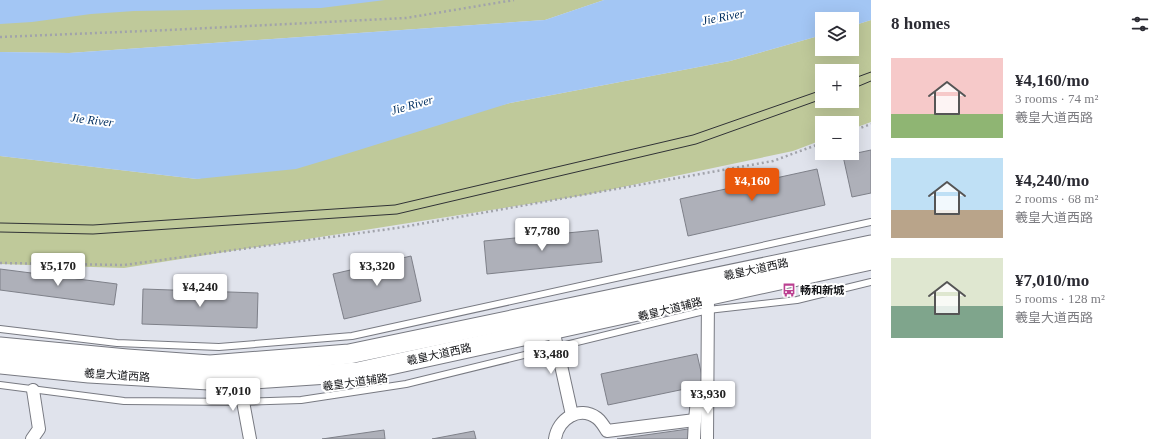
<!DOCTYPE html>
<meta charset="utf-8">
<style>
:root{--surface:#fff;--page:#f2f2f3;--text:#2b2b33;--muted:#7c7c81;--accent:#ea580c}
body{margin:0;font-family:"Times New Roman","Noto Sans SC",serif;background:var(--page);color:var(--text);height:100vh;display:flex;flex-direction:column;font-size:15px;white-space:nowrap}
*{box-sizing:border-box;margin:0}
p{font-size:13px;color:var(--muted)}
.icon{flex:none;width:22px;height:22px;fill:none;stroke:currentColor;stroke-width:2;stroke-linecap:round;stroke-linejoin:round}
.map{position:relative;flex:1;overflow:hidden}
.drawer{display:flex;flex-direction:column;background:var(--surface);width:300px}
.drawer>*{flex:none}
.controls{position:absolute;left:815px;top:12px;display:grid;gap:8px}
.controls a{display:grid;place-items:center;width:44px;height:44px;border-radius:0px;background:var(--surface);box-shadow:0 4px 16px #0002;font-size:20px}
.price{position:absolute;translate:-50% -34px;padding:0 9px;border-radius:4px;background:#fff;color:#222;font-size:13px;line-height:26px;filter:drop-shadow(0 1px 2px #0008)}
.price::after{content:'';position:absolute;left:50%;top:24px;width:12px;height:9px;margin-left:-6px;background:inherit;clip-path:polygon(0 0,100% 0,50% 100%)}
.price.current{background:var(--accent);color:#fff}
ul{padding:0;list-style:none}
li{display:flex;align-items:center;gap:12px;height:100px;padding:0 20px}
li span{display:grid;place-items:center;flex:none;width:112px;height:80px;border-radius:0px;color:#555}
li>.icon{margin-inline-start:auto}
span .icon{width:48px;height:48px;fill:#fffc;stroke-width:1}
li b{font-size:17px}
h2{display:flex;justify-content:space-between;align-items:center;height:48px;padding:0 20px;font-size:17px}
main{display:flex;flex:1;min-height:0}
.map>svg:first-child{display:block}
.green{fill:#bfc99a;fill-rule:evenodd}
.water{fill:#a3c6f4}
.building{fill:#aeb0b9;stroke:#7e8089}
.lines{fill:none;stroke-linecap:round;stroke-linejoin:round}
.lane-casing{stroke:#787a82;stroke-width:8}
.street-casing{stroke:#787a82;stroke-width:14}
.primary-casing{stroke:#787a82;stroke-width:21}
.path{stroke:#a1a3aa;stroke-width:2.5;stroke-dasharray:2 3;stroke-linecap:butt}
.lane{stroke:#fff;stroke-width:6}
.street{stroke:#fff;stroke-width:12}
.primary{stroke:#fff;stroke-width:19}
.tram{stroke:#303236;stroke-width:1}
.labels{text-anchor:middle;dominant-baseline:central;stroke-width:4;stroke-linejoin:round;paint-order:stroke}
.street-label{font-size:11px;fill:#121316;stroke:#fff}
.poi-label{font-size:11px;font-weight:bold;fill:#121316;stroke:#fff;text-anchor:start}
.water-label{font-size:12px;font-style:italic;fill:#043162;stroke:#fff}
</style>
<main>
<div class="map">
<svg width="871" height="439" viewBox="0 0 871 439">
<rect width="100%" height="100%" fill="#e0e3ec"/>
<g class="green">
<path d="M 0,0 L 604,0 L 545,20 L 69,53 L 0,52 Z"/>
<path d="M 871,20 L 871,122 L 852,129 L 852,123 L 822,123 L 822,140 L 793,151 L 585,195 L 124,268 L 0,264 L 0,156 L 197,179 L 510,103 L 730,61 L 822,35 L 822,49 L 852,49 L 852,26 ZM 822,71 L 852,71 L 852,101 L 822,101 Z"/>
</g>
<g class="water">
<path d="M 0,0 L 385,0 L 321,8 L 134,11 L 91,14 L 32,22 L 0,24 Z"/>
<path d="M 604,0 L 871,0 L 871,20 L 852,26 L 852,19 L 822,19 L 822,35 L 730,61 L 510,103 L 346,154 L 296,169 L 197,179 L 0,156 L 0,52 L 69,53 L 545,20 Z"/>
</g>
<g class="building">
<path d="M 871,150 L 871,193 L 852,197 L 843,156 Z"/>
<path d="M 817,169 L 825,205 L 688,236 L 680,199 Z"/>
<path d="M 598,230 L 602,262 L 487,274 L 484,241 Z"/>
<path d="M 411,256 L 421,301 L 344,319 L 333,274 Z"/>
<path d="M 0,269 L 117,284 L 114,305 L 0,290 Z"/>
<path d="M 143,289 L 258,293 L 257,328 L 142,324 Z"/>
<path d="M 697,354 L 704,385 L 608,405 L 601,374 Z"/>
<path d="M 688,429 L 690,439 L 617,439 Z"/>
<path d="M 384,430 L 385,439 L 322,439 Z"/>
<path d="M 474,431 L 476,439 L 432,439 Z"/>
</g>
<g class="lines">
<g class="lane-casing">
<g id="lane">
<path d="M 0,329 L 117,343 L 219,347 L 352,336 L 871,222"/>
<path d="M 0,385 L 124,401 L 243,402 L 301,400 L 406,384 L 708,310 L 797,300 L 871,282"/>
</g>
</g>
<g class="street-casing">
<g id="street">
<path d="M 553,329 L 572,415"/>
<path d="M 239,380 L 250,439"/>
<path d="M 32,439 L 39,429 L 33,390"/>
<path d="M 555,439 C 558,419 579,405 597,418 C 601,421 604,426 607,431 L 695,420"/>
<path d="M 694,439 L 695,420 L 698,389"/>
<path d="M 707,439 L 708,296"/>
</g>
</g>
<g class="primary-casing">
<g id="primary">
<path d="M 0,347 L 127,359 L 210,365 L 349,354 L 871,245"/>
<path d="M 0,364 L 89,373 L 226,381 L 358,372 L 871,260"/>
</g>
</g>
<g class="path">
<path d="M 0,37 L 169,30 L 406,18 L 514,0"/>
<path d="M 852,131 L 871,124"/>
<path d="M 0,263 L 124,265 L 397,228 L 773,161 L 822,143"/>
</g>
<use href="#lane" class="lane"/>
<use href="#street" class="street"/>
<use href="#primary" class="primary"/>
<g class="tram">
<path d="M 852,79 L 871,72"/>
<path d="M 852,89 L 871,81"/>
<path d="M 0,223 L 93,225 L 395,205 L 693,135 L 822,90"/>
<path d="M 0,232 L 93,234 L 397,214 L 696,144 L 822,99"/>
</g>
</g>
<defs>
<g id="bus-bare" transform="scale(1.08)"><path d="M-5-6H5V4H4V6H2V4H-2V6H-4V4H-5ZM-3.5-4V0h7V-4ZM-3.5 1.2v1.5H-2V1.2ZM2 1.2v1.5H3.5V1.2Z" fill="#bb4091" stroke="#fff" stroke-width="2.5" paint-order="stroke"/></g>
</defs>
<g fill-rule="evenodd">
<use href="#bus-bare" x="789" y="290"/>
</g>
<g class="labels">
<g class="street-label">
<text transform="translate(756 269) rotate(-12)">羲皇大道西路</text>
<text transform="translate(670 309) rotate(-14)">羲皇大道辅路</text>
<text transform="translate(439 354) rotate(-12)">羲皇大道西路</text>
<text transform="translate(117 375) rotate(4)">羲皇大道西路</text>
<text transform="translate(355 382) rotate(-8)">羲皇大道辅路</text>
</g>
<g class="poi-label">
<text x="800" y="290">畅和新城</text>
</g>
<g class="water-label">
<text transform="translate(723 17) rotate(-11)">Jie River</text>
<text transform="translate(412 105) rotate(-16)">Jie River</text>
<text transform="translate(92 120) rotate(7)">Jie River</text>
</g>
</g>
</svg>
<div class="controls">
<a><svg class="icon" aria-label="layers" viewBox="0 0 24 24"><path d="M12 4l9 5-9 5-9-5zM3 14l9 5 9-5"/></svg></a>
<a>+</a>
<a>−</a>
</div>
<b class="price current" style="left:752px;top:202px">¥4,160</b>
<b class="price" style="left:542px;top:252px">¥7,780</b>
<b class="price" style="left:58px;top:287px">¥5,170</b>
<b class="price" style="left:377px;top:287px">¥3,320</b>
<b class="price" style="left:200px;top:308px">¥4,240</b>
<b class="price" style="left:551px;top:375px">¥3,480</b>
<b class="price" style="left:233px;top:412px">¥7,010</b>
<b class="price" style="left:708px;top:415px">¥3,930</b>
</div>
<section class="drawer">
<h2>8 homes<svg class="icon" aria-label="filters" viewBox="0 0 24 24"><path d="M4 7h16M4 17h16"/><circle cx="9" cy="7" r="2"/><circle cx="15" cy="17" r="2"/></svg></h2>
<ul>
<li><span style="background:linear-gradient(#f6c9c9 70%,#8fb573 0)"><svg class="icon" aria-label="home" viewBox="0 0 24 24"><path d="M3 11l9-7 9 7M6 9v11h12V9"/></svg></span><div><b>¥4,160/mo</b><p>3 rooms · 74 m²</p><p>羲皇大道西路</p></div></li>
<li><span style="background:linear-gradient(#bfe0f5 65%,#b9a48a 0)"><svg class="icon" aria-label="home" viewBox="0 0 24 24"><path d="M3 11l9-7 9 7M6 9v11h12V9"/></svg></span><div><b>¥4,240/mo</b><p>2 rooms · 68 m²</p><p>羲皇大道西路</p></div></li>
<li><span style="background:linear-gradient(#dfe7d0 60%,#7fa58c 0)"><svg class="icon" aria-label="home" viewBox="0 0 24 24"><path d="M3 11l9-7 9 7M6 9v11h12V9"/></svg></span><div><b>¥7,010/mo</b><p>5 rooms · 128 m²</p><p>羲皇大道西路</p></div></li>
</ul>
</section>
</main>
